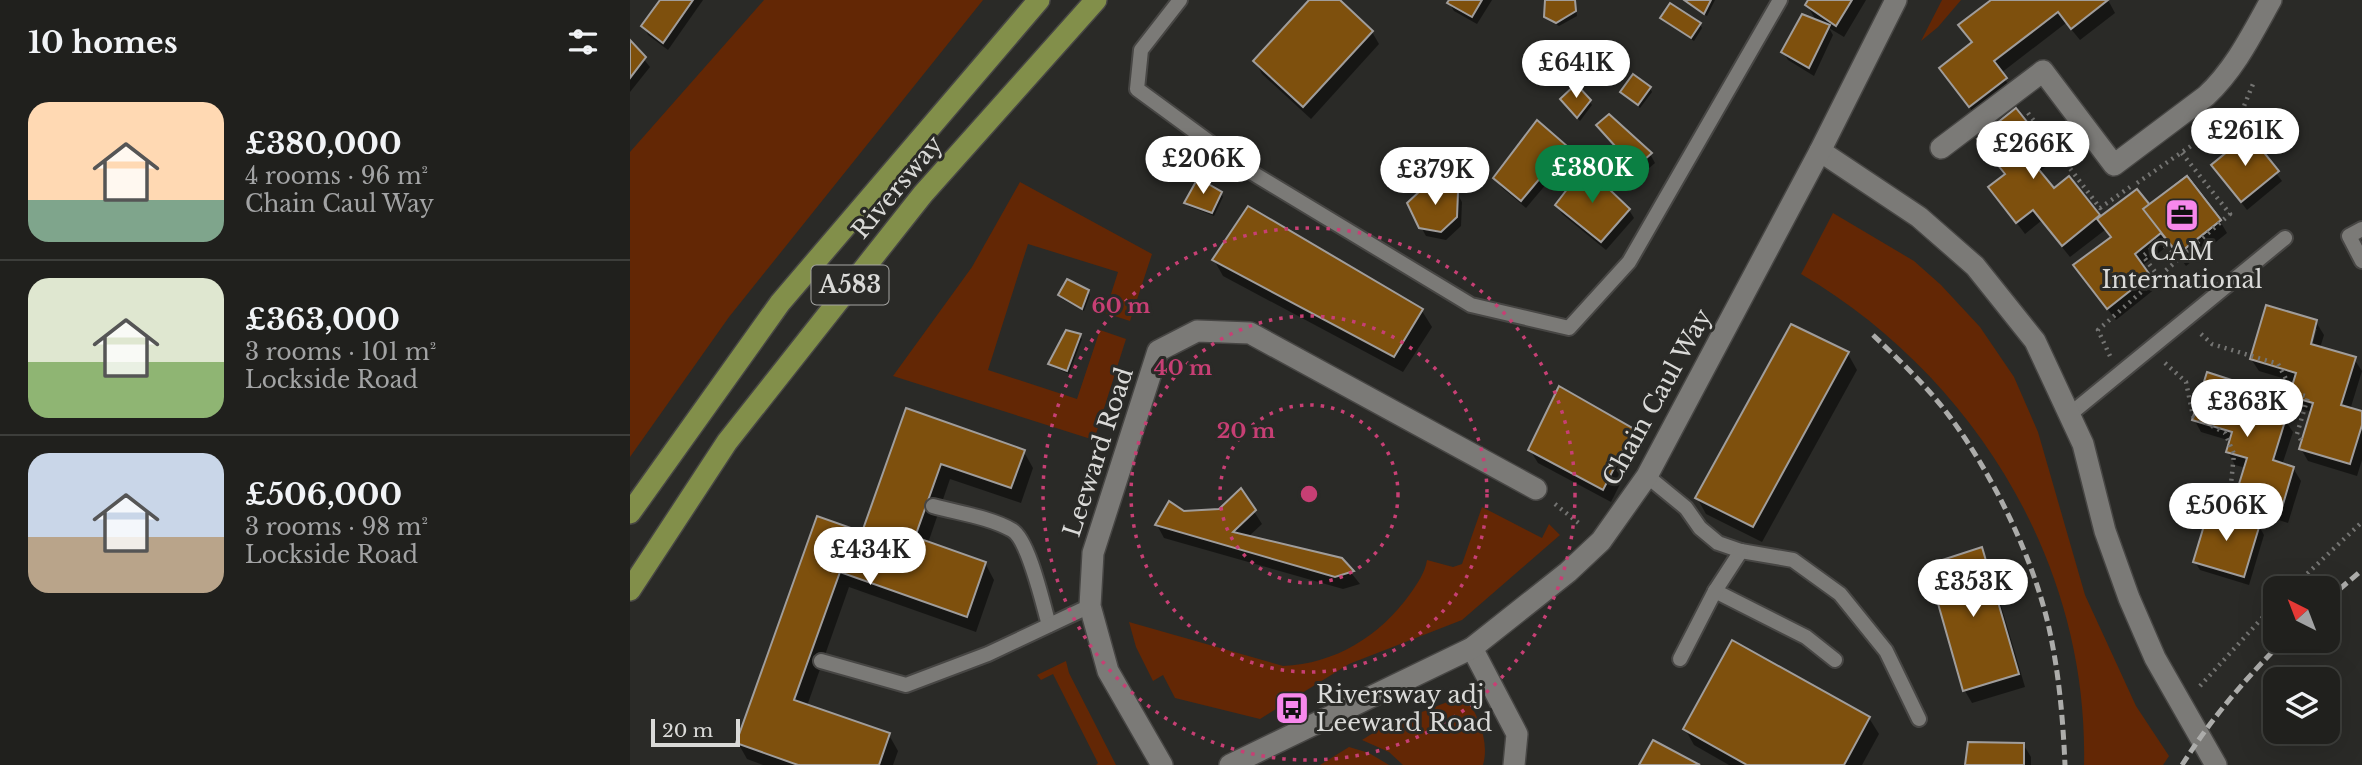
<!DOCTYPE html>
<meta charset="utf-8">
<style>
:root{--surface:#20201d;--page:#282826;--text:#f1f3f6;--muted:#a2a3a4;--line:#3d3e3b;--accent:#0b8043}
body{margin:0;font-family:"Libre Baskerville",serif;background:var(--page);color:var(--text);height:100vh;display:flex;flex-direction:column;font-size:26px;white-space:nowrap}
*{box-sizing:border-box;margin:0}
p{font-size:23px;color:var(--muted)}
.icon{flex:none;width:38px;height:38px;fill:none;stroke:currentColor;stroke-width:2;stroke-linecap:round;stroke-linejoin:round}
.map{position:relative;flex:1;overflow:hidden}
.details{display:flex;flex-direction:column;background:var(--surface);width:630px}
.details>*{flex:none}
.needle{width:46px;rotate:318deg}
.tools{position:absolute;left:1633px;top:576px;display:grid;gap:14px}
.tools a{display:grid;place-items:center;width:77px;height:77px;border-radius:14px;background:var(--surface);box-shadow:0 7px 28px #0002,0 0 0 2px var(--line);font-size:35px}
.scale{position:absolute;left:21px;bottom:18px;width:89px;box-sizing:border-box;padding-left:7px;border:4px solid #dadad8;border-top:0;font-size:19px;line-height:24px;white-space:nowrap;color:#dadad8;-webkit-text-stroke:5px #2a2a27;paint-order:stroke}
.price{position:absolute;translate:-50% -60px;padding:0 16px;border-radius:24px;background:#fff;color:#222;font-size:23px;line-height:46px;filter:drop-shadow(0 2px 4px #0008)}
.price::after{content:'';position:absolute;left:50%;top:42px;width:21px;height:16px;margin-left:-10px;background:inherit;clip-path:polygon(0 0,100% 0,50% 100%)}
.price.on{background:var(--accent);color:#fff}
ul{padding:0;list-style:none}
li{display:flex;align-items:center;gap:21px;height:175px;padding:0 28px}
li+li{border-top:2px solid var(--line)}
li span{display:grid;place-items:center;flex:none;width:196px;height:140px;border-radius:21px;color:#555}
li>.icon{margin-inline-start:auto}
span .icon{width:84px;height:84px;fill:#fffc;stroke-width:1}
li b{font-size:30px}
h2{display:flex;justify-content:space-between;align-items:center;height:84px;padding:0 28px;font-size:30px}
main{display:flex;flex:1;min-height:0}
.map>svg:first-child{display:block}
.green{fill:#632705}
.shadow{fill:#0007;fill-rule:evenodd}
.building{fill:#7e500d;stroke:#a09d9b;stroke-width:2}
.lines{fill:none;stroke-linecap:round;stroke-linejoin:round}
.service-casing{stroke:#474644;stroke-width:18}
.minor-casing{stroke:#474644;stroke-width:24}
.trunk-casing{stroke:#474644;stroke-width:24}
.path{stroke:#747472;stroke-width:4.5;stroke-dasharray:2 5;stroke-linecap:butt}
.service{stroke:#7b7a77;stroke-width:14}
.minor{stroke:#7b7a77;stroke-width:21}
.trunk{stroke:#828f4a;stroke-width:21}
.rail{stroke:#acacaa;stroke-width:5;stroke-dasharray:10 5;stroke-linecap:butt}
.ring{fill:none;stroke:#c73f74;stroke-width:3.5;stroke-dasharray:3.5 7}
.labels{text-anchor:middle;dominant-baseline:central;stroke-width:6;stroke-linejoin:round;paint-order:stroke}
.shield{fill:#2a2a27;stroke:#a5a5a3;stroke-width:2}
.shield-label{font-size:23px;font-weight:bold;fill:#dadad8}
.street-label{font-size:24px;fill:#dadad8;stroke:#2a2a27}
.poi-label{font-size:24px;fill:#dadad8;stroke:#2a2a27}
.centre{fill:#c73f74;stroke:#2a2a27;stroke-width:3.5}
.ring-label{font-size:21px;text-anchor:middle;font-weight:bold;fill:#c73f74;stroke:#2a2a27;stroke-width:6;stroke-linejoin:round;paint-order:stroke}
</style>
<main>
<section class="details">
<h2>10 homes<svg class="icon" aria-label="filters" viewBox="0 0 24 24"><path d="M4 7h16M4 17h16"/><circle cx="9" cy="7" r="2"/><circle cx="15" cy="17" r="2"/></svg></h2>
<ul>
<li><span style="background:linear-gradient(#ffd9b3 70%,#7fa58c 0)"><svg class="icon" aria-label="home" viewBox="0 0 24 24"><path d="M3 11l9-7 9 7M6 9v11h12V9"/></svg></span><div><b>£380,000</b><p>4 rooms · 96 m²</p><p>Chain Caul Way</p></div></li>
<li><span style="background:linear-gradient(#dfe7d0 60%,#8fb573 0)"><svg class="icon" aria-label="home" viewBox="0 0 24 24"><path d="M3 11l9-7 9 7M6 9v11h12V9"/></svg></span><div><b>£363,000</b><p>3 rooms · 101 m²</p><p>Lockside Road</p></div></li>
<li><span style="background:linear-gradient(#c9d6e8 60%,#b9a48a 0)"><svg class="icon" aria-label="home" viewBox="0 0 24 24"><path d="M3 11l9-7 9 7M6 9v11h12V9"/></svg></span><div><b>£506,000</b><p>3 rooms · 98 m²</p><p>Lockside Road</p></div></li>
</ul>
</section>
<div class="map">
<svg width="1732" height="765" viewBox="0 0 1732 765">
<rect width="100%" height="100%" fill="#2a2a27"/>
<g class="green">
<path d="M 134,0 L 353,0 L 99,317 L 0,457 L 0,152 Z"/>
<path d="M 1312,0 L 1331,0 L 1308,27 L 1291,41 Z"/>
<path d="M 390,182 L 522,254 L 500,321 L 475,313 L 488,272 L 398,244 L 358,370 L 447,399 L 470,330 L 496,339 L 464,440 L 263,376 L 342,267 Z"/>
<path d="M 1203,213 L 1284,261 L 1311,285 L 1350,327 L 1384,377 L 1408,432 L 1455,595 L 1506,706 L 1539,756 L 1533,765 L 1454,765 C 1459,563 1343,375 1171,274 Z"/>
<path d="M 852,507 L 912,538 L 919,524 L 930,535 L 832,620 L 719,664 L 630,719 L 545,698 L 533,675 L 523,681 L 506,647 L 499,622 L 653,666 C 705,664 750,636 780,594 C 787,584 795,573 797,560 L 823,567 L 832,564 Z"/>
<path d="M 436,661 L 439,673 L 486,765 L 466,765 L 468,763 L 423,674 L 411,680 L 407,675 Z"/>
<path d="M 835,695 C 847,715 860,740 853,765 L 773,765 L 759,752 L 732,740 L 751,728 Z"/>
<path d="M 719,747 L 739,753 L 759,765 L 690,765 Z"/>
</g>
<g class="shadow">
<path d="M 32,0 L 73,0 L 38,50 L 18,35 L 14,26 Z"/>
<path d="M 681,0 L 708,0 L 742,32 L 749,44 L 681,119 L 632,74 L 625,61 Z"/>
<path d="M 821,0 L 862,0 L 847,24 L 824,11 L 819,3 Z"/>
<path d="M 917,0 L 945,0 L 947,16 L 929,26 L 918,20 L 916,16 Z"/>
<path d="M 1052,0 L 1085,0 L 1077,16 Z"/>
<path d="M 1180,0 L 1236,0 L 1214,37 L 1199,28 L 1203,35 L 1184,76 L 1158,60 L 1153,52 L 1187,22 L 1177,5 Z"/>
<path d="M 1364,0 L 1478,0 L 1485,13 L 1450,40 L 1436,23 L 1371,73 L 1383,92 L 1348,119 L 1311,68 L 1343,44 L 1331,26 Z"/>
<path d="M 1032,18 L 1070,24 L 1072,28 L 1064,41 L 1035,22 Z"/>
<path d="M 0,42 L 20,67 L 0,92 Z"/>
<path d="M 1020,88 L 1022,92 L 1010,108 L 992,92 Z"/>
<path d="M 959,101 L 962,105 L 950,121 L 934,103 Z"/>
<path d="M 968,126 L 1020,154 L 1025,163 L 1011,175 L 973,134 Z"/>
<path d="M 1618,136 L 1652,181 L 1617,210 L 1583,165 Z"/>
<path d="M 1350,140 L 1415,148 L 1423,161 L 1409,172 L 1424,190 L 1439,178 L 1471,218 L 1519,207 L 1590,221 L 1597,233 L 1556,266 L 1540,244 L 1512,266 L 1526,288 L 1486,320 L 1445,266 L 1482,238 L 1475,230 L 1440,257 L 1411,221 L 1395,234 L 1360,187 L 1375,176 Z"/>
<path d="M 935,147 L 940,156 L 896,208 L 871,187 L 866,178 Z"/>
<path d="M 591,193 L 593,197 L 584,216 L 558,206 L 556,202 Z"/>
<path d="M 827,193 L 832,202 L 831,226 L 816,240 L 796,236 L 791,227 Z"/>
<path d="M 927,206 L 999,210 L 1004,218 L 976,250 L 932,214 Z"/>
<path d="M 619,208 L 792,311 L 802,327 L 773,372 L 593,276 L 584,260 Z"/>
<path d="M 458,291 L 460,295 L 454,311 L 432,299 L 430,295 Z"/>
<path d="M 1686,322 L 1694,335 L 1690,348 L 1724,359 L 1732,371 L 1720,410 L 1732,413 L 1732,460 L 1727,476 L 1678,461 L 1671,449 L 1682,412 L 1668,408 L 1660,395 L 1665,382 L 1629,371 L 1621,359 ZM 1683,329 L 1687,329 L 1680,353 Z"/>
<path d="M 450,335 L 452,339 L 439,374 L 423,367 L 420,364 Z"/>
<path d="M 1218,354 L 1227,370 L 1132,542 L 1076,514 L 1067,498 Z"/>
<path d="M 1622,388 L 1629,401 L 1626,411 L 1655,420 L 1663,432 L 1652,465 L 1663,468 L 1671,481 L 1658,523 L 1614,509 L 1607,497 L 1616,468 L 1605,465 L 1598,452 L 1601,441 L 1571,432 L 1564,419 Z"/>
<path d="M 277,411 L 394,452 L 403,468 L 391,503 L 320,479 L 298,543 L 355,563 L 364,580 L 346,632 L 219,587 L 177,706 L 259,735 L 268,751 L 263,765 L 133,765 L 117,759 L 108,743 L 188,518 L 233,534 Z"/>
<path d="M 1003,431 L 1011,443 L 981,502 L 908,463 L 900,450 Z"/>
<path d="M 611,491 L 632,524 L 618,537 L 711,560 L 730,584 L 713,589 L 534,538 L 527,525 L 553,512 L 589,511 Z"/>
<path d="M 1629,526 L 1634,535 L 1619,585 L 1570,570 L 1565,562 Z"/>
<path d="M 1351,549 L 1358,561 L 1395,687 L 1342,703 L 1335,691 L 1299,566 Z"/>
<path d="M 1239,718 L 1249,734 L 1232,765 L 1099,765 L 1064,745 L 1055,729 Z"/>
<path d="M 1393,744 L 1401,757 L 1401,765 L 1337,765 Z"/>
</g>
<g class="building">
<path d="M 30,0 L 63,0 L 33,43 L 11,26 Z"/>
<path d="M 679,0 L 710,0 L 743,31 L 673,107 L 623,61 Z"/>
<path d="M 819,0 L 852,0 L 842,17 L 817,3 Z"/>
<path d="M 915,0 L 945,0 L 946,11 L 926,23 L 914,17 Z"/>
<path d="M 1054,0 L 1081,0 L 1074,14 Z"/>
<path d="M 1178,0 L 1222,0 L 1206,26 L 1175,5 Z"/>
<path d="M 1361,0 L 1478,0 L 1441,29 L 1428,12 L 1364,61 L 1377,78 L 1339,107 L 1309,68 L 1342,42 L 1328,25 Z"/>
<path d="M 1040,3 L 1071,23 L 1061,38 L 1030,18 Z"/>
<path d="M 1172,14 L 1200,25 L 1179,68 L 1151,52 Z"/>
<path d="M 0,40 L 16,57 L 0,78 Z"/>
<path d="M 1003,74 L 1021,87 L 1008,105 L 990,92 Z"/>
<path d="M 946,84 L 961,100 L 947,118 L 930,99 Z"/>
<path d="M 1386,108 L 1417,147 L 1401,160 L 1424,188 L 1439,176 L 1470,215 L 1432,246 L 1403,210 L 1386,223 L 1358,187 L 1375,174 L 1347,139 Z"/>
<path d="M 979,114 L 1022,153 L 1005,168 L 966,125 Z"/>
<path d="M 907,120 L 937,146 L 891,201 L 863,178 Z"/>
<path d="M 1619,134 L 1649,171 L 1611,202 L 1581,165 Z"/>
<path d="M 955,166 L 1000,209 L 971,242 L 925,205 Z"/>
<path d="M 1557,176 L 1591,220 L 1548,254 L 1531,233 L 1505,254 L 1520,275 L 1477,309 L 1443,265 L 1481,237 L 1467,219 L 1507,189 L 1520,205 Z"/>
<path d="M 1557,176 L 1591,220 L 1548,254 L 1513,209 Z"/>
<path d="M 568,178 L 592,192 L 582,213 L 554,203 Z"/>
<path d="M 803,179 L 828,192 L 827,217 L 811,232 L 789,228 L 777,203 Z"/>
<path d="M 618,206 L 793,309 L 764,357 L 582,260 Z"/>
<path d="M 437,279 L 459,290 L 452,309 L 428,295 Z"/>
<path d="M 1636,305 L 1687,320 L 1681,344 L 1726,357 L 1711,405 L 1732,411 L 1732,425 L 1720,464 L 1669,449 L 1683,403 L 1659,396 L 1666,373 L 1620,359 Z"/>
<path d="M 1161,324 L 1219,352 L 1123,527 L 1065,498 Z"/>
<path d="M 436,330 L 451,334 L 437,371 L 418,364 Z"/>
<path d="M 1577,372 L 1623,387 L 1617,406 L 1656,418 L 1643,460 L 1664,467 L 1651,511 L 1605,497 L 1617,458 L 1596,452 L 1602,432 L 1562,420 Z"/>
<path d="M 929,386 L 1004,429 L 973,490 L 898,450 Z"/>
<path d="M 276,408 L 395,450 L 381,488 L 311,464 L 285,537 L 356,562 L 337,617 L 210,572 L 164,700 L 260,733 L 249,765 L 168,765 L 106,743 L 187,516 L 232,532 Z"/>
<path d="M 611,488 L 626,510 L 603,532 L 712,558 L 724,571 L 705,577 L 525,525 L 539,501 L 554,511 L 589,509 Z"/>
<path d="M 1579,509 L 1630,524 L 1614,577 L 1563,562 Z"/>
<path d="M 1352,547 L 1389,674 L 1333,691 L 1297,565 Z"/>
<path d="M 1102,640 L 1240,717 L 1214,765 L 1117,765 L 1053,729 Z"/>
<path d="M 1023,740 L 1070,765 L 1009,765 Z"/>
<path d="M 1338,742 L 1394,743 L 1394,765 L 1335,765 Z"/>
</g>
<g class="lines">
<g class="service-casing">
<g id="service">
<path d="M 550,0 L 511,50 L 507,89 L 616,169 L 841,305 L 939,328 L 999,262 L 1150,0"/>
<path d="M 1732,229 L 1719,236 L 1732,261"/>
<path d="M 1439,415 L 1655,238"/>
<path d="M 1017,476 L 1056,508 L 1070,528 L 1088,543 L 1111,551 L 1163,560 L 1210,594 L 1256,651 L 1289,719"/>
<path d="M 303,506 C 328,513 359,517 382,530 C 399,540 413,605 419,625"/>
<path d="M 1085,591 L 1176,637 L 1205,660"/>
<path d="M 1050,659 L 1085,591 L 1111,551"/>
<path d="M 191,661 L 276,685 L 358,654 L 460,606"/>
</g>
</g>
<g class="minor-casing">
<g id="minor">
<path d="M 1311,148 L 1413,71 L 1484,165 L 1576,96 C 1605,69 1622,34 1641,0"/>
<path d="M 1190,151 L 1289,217 L 1345,266 L 1405,341 L 1453,444 L 1475,531 L 1499,598 L 1525,658 L 1586,765"/>
<path d="M 842,648 L 887,734 L 884,765"/>
<path d="M 532,765 L 478,671 L 460,606 L 463,553 L 528,351 L 567,331 L 620,333 L 906,489"/>
<path d="M 600,765 L 842,648 L 938,572 L 971,541 L 1017,476 L 1190,151 L 1266,0"/>
</g>
</g>
<g class="trunk-casing">
<g id="trunk">
<path d="M 0,513 L 150,303 L 409,0"/>
<path d="M 0,590 L 97,442 L 293,194 L 466,0"/>
</g>
</g>
<g class="path">
<path d="M 1398,113 L 1470,208 L 1500,187"/>
<path d="M 1507,183 L 1612,111 L 1623,84"/>
<path d="M 1529,277 L 1513,256 L 1531,241 L 1547,261"/>
<path d="M 1571,334 L 1582,344 L 1648,364 L 1663,392 L 1678,397 L 1667,434 L 1671,440"/>
<path d="M 1480,356 L 1468,330 L 1600,214 L 1551,152"/>
<path d="M 1535,363 L 1556,382 L 1563,416 L 1595,433 L 1604,454 L 1600,494"/>
<path d="M 925,504 L 951,525"/>
<path d="M 1662,588 L 1732,522"/>
<path d="M 1570,686 L 1645,604"/>
</g>
<use href="#service" class="service"/>
<use href="#minor" class="minor"/>
<use href="#trunk" class="trunk"/>
<g class="rail">
<path d="M 1243,335 C 1270,361 1298,387 1320,417 C 1363,475 1403,557 1419,628 C 1429,673 1433,719 1435,765"/>
<path d="M 1698,599 L 1732,570"/>
<path d="M 1552,765 C 1581,719 1615,679 1654,640"/>
</g>
</g>
<g class="ring">
<circle cx="679" cy="494" r="89"/>
<circle cx="679" cy="494" r="178"/>
<circle cx="679" cy="494" r="266"/>
</g>
<defs>
<g id="office-square" transform="scale(1.75)"><rect x="-9" y="-9" width="18" height="18" rx="4" fill="#f788ec" stroke="#2a2a27"/><path d="M-6-3h4V-5.5h4V-3h4V5H-6ZM-1-4.5V-3h2v-1.5ZM-6 0V1H6V0Z" fill="#111"/></g>
<g id="bus-square" transform="scale(1.75)"><rect x="-9" y="-9" width="18" height="18" rx="4" fill="#f788ec" stroke="#2a2a27"/><path d="M-5-6H5V4H4V6H2V4H-2V6H-4V4H-5ZM-3.5-4V0h7V-4ZM-3.5 1.2v1.5H-2V1.2ZM2 1.2v1.5H3.5V1.2Z" fill="#111"/></g>
</defs>
<g fill-rule="evenodd">
<use href="#office-square" x="1552" y="215"/>
<use href="#bus-square" x="662" y="708"/>
</g>
<g class="labels">
<rect class="shield" x="181.5" y="265.5" width="77" height="39" rx="5"/>
<g class="shield-label">
<text x="220" y="285">A583</text>
</g>
<g class="street-label">
<text transform="translate(267 187) rotate(-50)">Riversway</text>
<text transform="translate(1027 397) rotate(-61)">Chain Caul Way</text>
<text transform="translate(468 452) rotate(-72)">Leeward Road</text>
</g>
<g class="poi-label">
<text x="1552" y="251">CAM<tspan x="1552" dy="28">International</tspan></text>
<text x="686" y="694" text-anchor="start">Riversway adj<tspan x="686" dy="28">Leeward Road</tspan></text>
</g>
</g>
<circle cx="679" cy="494" r="10" class="centre"/>
<g class="ring-label">
<text x="491" y="313">60 m</text>
<text x="553" y="375">40 m</text>
<text x="616" y="438">20 m</text>
</g>
</svg>
<div class="tools">
<a><svg class="needle" viewBox="-14 -14 28 28"><path d="M0-13l5 13h-10z" fill="#e53935"/><path d="M0 13l5-13h-10z" fill="#a2a3a4"/></svg></a>
<a><svg class="icon" aria-label="layers" viewBox="0 0 24 24"><path d="M12 4l9 5-9 5-9-5zM3 14l9 5 9-5"/></svg></a>
</div>
<div class="scale">20 m</div>
<b class="price" style="left:946px;top:100px">£641K</b>
<b class="price" style="left:1615px;top:168px">£261K</b>
<b class="price" style="left:1403px;top:181px">£266K</b>
<b class="price" style="left:573px;top:196px">£206K</b>
<b class="price on" style="left:962px;top:205px">£380K</b>
<b class="price" style="left:805px;top:207px">£379K</b>
<b class="price" style="left:1617px;top:439px">£363K</b>
<b class="price" style="left:1596px;top:543px">£506K</b>
<b class="price" style="left:240px;top:587px">£434K</b>
<b class="price" style="left:1343px;top:619px">£353K</b>
</div>
</main>
